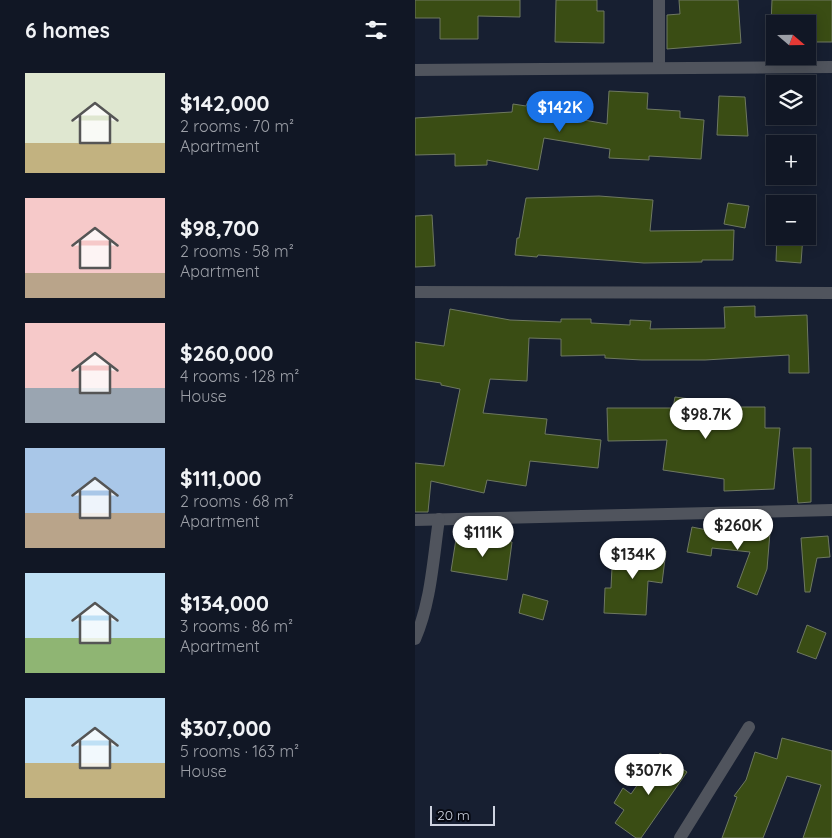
<!DOCTYPE html>
<meta charset="utf-8">
<style>
:root{--surface:#111725;--page:#1a202d;--text:#f1f3f6;--muted:#9c9fa7;--line:#303642;--accent:#1a73e8}
body{margin:0;font-family:Quicksand,sans-serif;background:var(--page);color:var(--text);height:100vh;display:flex;flex-direction:column;font-size:19px;white-space:nowrap}
*{box-sizing:border-box;margin:0}
p{font-size:16px;color:var(--muted)}
.icon{flex:none;width:28px;height:28px;fill:none;stroke:currentColor;stroke-width:2;stroke-linecap:round;stroke-linejoin:round}
.map{position:relative;flex:1;overflow:hidden}
.panel{display:flex;flex-direction:column;background:var(--surface);width:415px}
.panel>*{flex:none}
.needle{width:32px;rotate:110deg}
.buttons{position:absolute;left:351px;top:15px;display:grid;gap:10px}
.buttons a{display:grid;place-items:center;width:50px;height:50px;border-radius:0px;background:var(--surface);box-shadow:0 2px 12px #0003,0 0 0 1px var(--line);font-size:25px}
.scale{position:absolute;left:15px;bottom:12px;width:65px;box-sizing:border-box;padding-left:5px;border:2px solid #ced3e0;border-top:0;font-size:14px;line-height:18px;white-space:nowrap;color:#ced3e0;-webkit-text-stroke:4px #060911;paint-order:stroke}
.price{position:absolute;translate:-50% -42px;padding:0 11px;border-radius:18px;background:#fff;color:#222;font-size:16px;line-height:32px;filter:drop-shadow(0 1px 2px #0008)}
.price::after{content:'';position:absolute;left:50%;top:30px;width:15px;height:11px;margin-left:-8px;background:inherit;clip-path:polygon(0 0,100% 0,50% 100%)}
.price.on{background:var(--accent);color:#fff}
ul{padding:0;list-style:none}
li{display:flex;align-items:center;gap:15px;height:125px;padding:0 25px}
li span{display:grid;place-items:center;flex:none;width:140px;height:100px;border-radius:0px;color:#555}
li>.icon{margin-inline-start:auto}
span .icon{width:60px;height:60px;fill:#fffc;stroke-width:1}
li b{font-size:21px}
h2{display:flex;justify-content:space-between;align-items:center;height:60px;padding:0 25px;font-size:21px}
main{display:flex;flex:1;min-height:0}
.map>svg:first-child{display:block}
.building{fill:#3a4d14;stroke:#6e7861}
.lines{fill:none;stroke-linecap:round;stroke-linejoin:round}
.minor{stroke:#50545d;stroke-width:12}
</style>
<main>
<section class="panel">
<h2>6 homes<svg class="icon" aria-label="filters" viewBox="0 0 24 24"><path d="M4 7h16M4 17h16"/><circle cx="9" cy="7" r="2"/><circle cx="15" cy="17" r="2"/></svg></h2>
<ul>
<li><span style="background:linear-gradient(#dfe7d0 70%,#c2b280 0)"><svg class="icon" aria-label="home" viewBox="0 0 24 24"><path d="M3 11l9-7 9 7M6 9v11h12V9"/></svg></span><div><b>$142,000</b><p>2 rooms · 70 m²</p><p>Apartment</p></div></li>
<li><span style="background:linear-gradient(#f6c9c9 75%,#b9a48a 0)"><svg class="icon" aria-label="home" viewBox="0 0 24 24"><path d="M3 11l9-7 9 7M6 9v11h12V9"/></svg></span><div><b>$98,700</b><p>2 rooms · 58 m²</p><p>Apartment</p></div></li>
<li><span style="background:linear-gradient(#f6c9c9 65%,#9aa5b1 0)"><svg class="icon" aria-label="home" viewBox="0 0 24 24"><path d="M3 11l9-7 9 7M6 9v11h12V9"/></svg></span><div><b>$260,000</b><p>4 rooms · 128 m²</p><p>House</p></div></li>
<li><span style="background:linear-gradient(#a9c7e8 65%,#b9a48a 0)"><svg class="icon" aria-label="home" viewBox="0 0 24 24"><path d="M3 11l9-7 9 7M6 9v11h12V9"/></svg></span><div><b>$111,000</b><p>2 rooms · 68 m²</p><p>Apartment</p></div></li>
<li><span style="background:linear-gradient(#bfe0f5 65%,#8fb573 0)"><svg class="icon" aria-label="home" viewBox="0 0 24 24"><path d="M3 11l9-7 9 7M6 9v11h12V9"/></svg></span><div><b>$134,000</b><p>3 rooms · 86 m²</p><p>Apartment</p></div></li>
<li><span style="background:linear-gradient(#bfe0f5 65%,#c2b280 0)"><svg class="icon" aria-label="home" viewBox="0 0 24 24"><path d="M3 11l9-7 9 7M6 9v11h12V9"/></svg></span><div><b>$307,000</b><p>5 rooms · 163 m²</p><p>House</p></div></li>
</ul>
</section>
<div class="map">
<svg width="417" height="838" viewBox="0 0 417 838">
<rect width="100%" height="100%" fill="#171f31"/>
<g class="building">
<path d="M 0,0 L 105,0 L 105,17 L 63,16 L 63,39 L 25,39 L 25,18 L 0,18 Z"/>
<path d="M 141,0 L 182,0 L 182,11 L 189,11 L 189,43 L 140,42 Z"/>
<path d="M 264,0 L 323,0 L 326,43 L 252,49 L 252,15 L 265,14 Z"/>
<path d="M 357,0 L 417,0 L 417,42 L 392,42 L 392,24 L 356,24 Z"/>
<path d="M 194,91 L 233,93 L 232,109 L 265,111 L 265,118 L 289,120 L 286,159 L 234,156 L 234,160 L 194,158 L 195,149 L 129,138 L 123,170 L 72,160 L 72,165 L 40,166 L 40,154 L 0,155 L 0,118 L 97,112 L 98,104 L 111,106 L 113,101 L 136,105 L 134,114 L 192,124 Z"/>
<path d="M 304,96 L 330,97 L 333,136 L 302,135 Z"/>
<path d="M 184,196 L 238,200 L 235,231 L 319,230 L 318,260 L 287,260 L 287,262 L 229,263 L 123,255 L 122,257 L 100,255 L 102,238 L 104,238 L 111,198 Z"/>
<path d="M 313,203 L 334,206 L 330,228 L 309,224 Z"/>
<path d="M 17,215 L 20,266 L 0,267 L 0,216 Z"/>
<path d="M 362,236 L 388,236 L 386,263 L 361,261 Z"/>
<path d="M 340,306 L 340,317 L 392,315 L 394,373 L 374,373 L 374,355 L 290,360 L 227,360 L 190,358 L 190,355 L 146,356 L 146,339 L 114,338 L 112,381 L 75,379 L 68,413 L 132,419 L 130,434 L 186,440 L 183,468 L 115,461 L 111,486 L 72,480 L 69,493 L 16,481 L 13,512 L 0,512 L 0,463 L 29,466 L 45,389 L 26,385 L 26,383 L 0,379 L 0,342 L 29,346 L 35,309 L 95,320 L 146,322 L 146,319 L 176,319 L 176,323 L 215,325 L 215,320 L 236,321 L 235,329 L 310,328 L 309,307 Z"/>
<path d="M 260,397 L 298,402 L 297,407 L 350,407 L 350,428 L 365,428 L 359,489 L 309,491 L 309,479 L 248,470 L 252,440 L 193,441 L 192,408 L 258,408 Z"/>
<path d="M 378,448 L 396,448 L 396,502 L 383,503 Z"/>
<path d="M 347,520 L 356,520 L 352,569 L 342,595 L 322,587 L 335,552 L 297,548 L 296,556 L 272,552 L 277,527 L 322,536 L 323,533 L 341,534 Z"/>
<path d="M 413,536 L 415,557 L 402,558 L 395,592 L 390,592 L 386,538 Z"/>
<path d="M 65,538 L 97,542 L 92,580 L 36,571 L 41,539 L 65,542 Z"/>
<path d="M 198,547 L 251,551 L 247,583 L 233,581 L 231,615 L 189,613 L 190,588 L 196,588 Z"/>
<path d="M 108,594 L 133,601 L 128,620 L 104,613 Z"/>
<path d="M 392,625 L 411,633 L 401,659 L 382,652 Z"/>
<path d="M 367,738 L 417,751 L 417,838 L 388,838 L 406,785 L 372,776 L 348,838 L 307,838 L 322,797 L 319,796 L 331,780 L 340,752 L 362,759 Z"/>
<path d="M 245,753 L 272,772 L 226,838 L 221,838 L 200,823 L 209,810 L 199,803 L 208,788 L 216,794 Z"/>
</g>
<g class="lines">
<g class="minor">
<path d="M 244,68 L 244,0"/>
<path d="M 0,70 L 417,67"/>
<path d="M 0,292 L 417,293"/>
<path d="M 0,520 L 417,510"/>
<path d="M 0,639 C 16,602 18,560 24,519"/>
<path d="M 265,838 L 334,727"/>
</g>
</g>
</svg>
<div class="buttons">
<a><svg class="needle" viewBox="-14 -14 28 28"><path d="M0-13l5 13h-10z" fill="#e53935"/><path d="M0 13l5-13h-10z" fill="#9c9fa7"/></svg></a>
<a><svg class="icon" aria-label="layers" viewBox="0 0 24 24"><path d="M12 4l9 5-9 5-9-5zM3 14l9 5 9-5"/></svg></a>
<a>+</a>
<a>−</a>
</div>
<div class="scale">20 m</div>
<b class="price on" style="left:145px;top:133px">$142K</b>
<b class="price" style="left:291px;top:440px">$98.7K</b>
<b class="price" style="left:323px;top:551px">$260K</b>
<b class="price" style="left:68px;top:558px">$111K</b>
<b class="price" style="left:218px;top:580px">$134K</b>
<b class="price" style="left:234px;top:796px">$307K</b>
</div>
</main>
